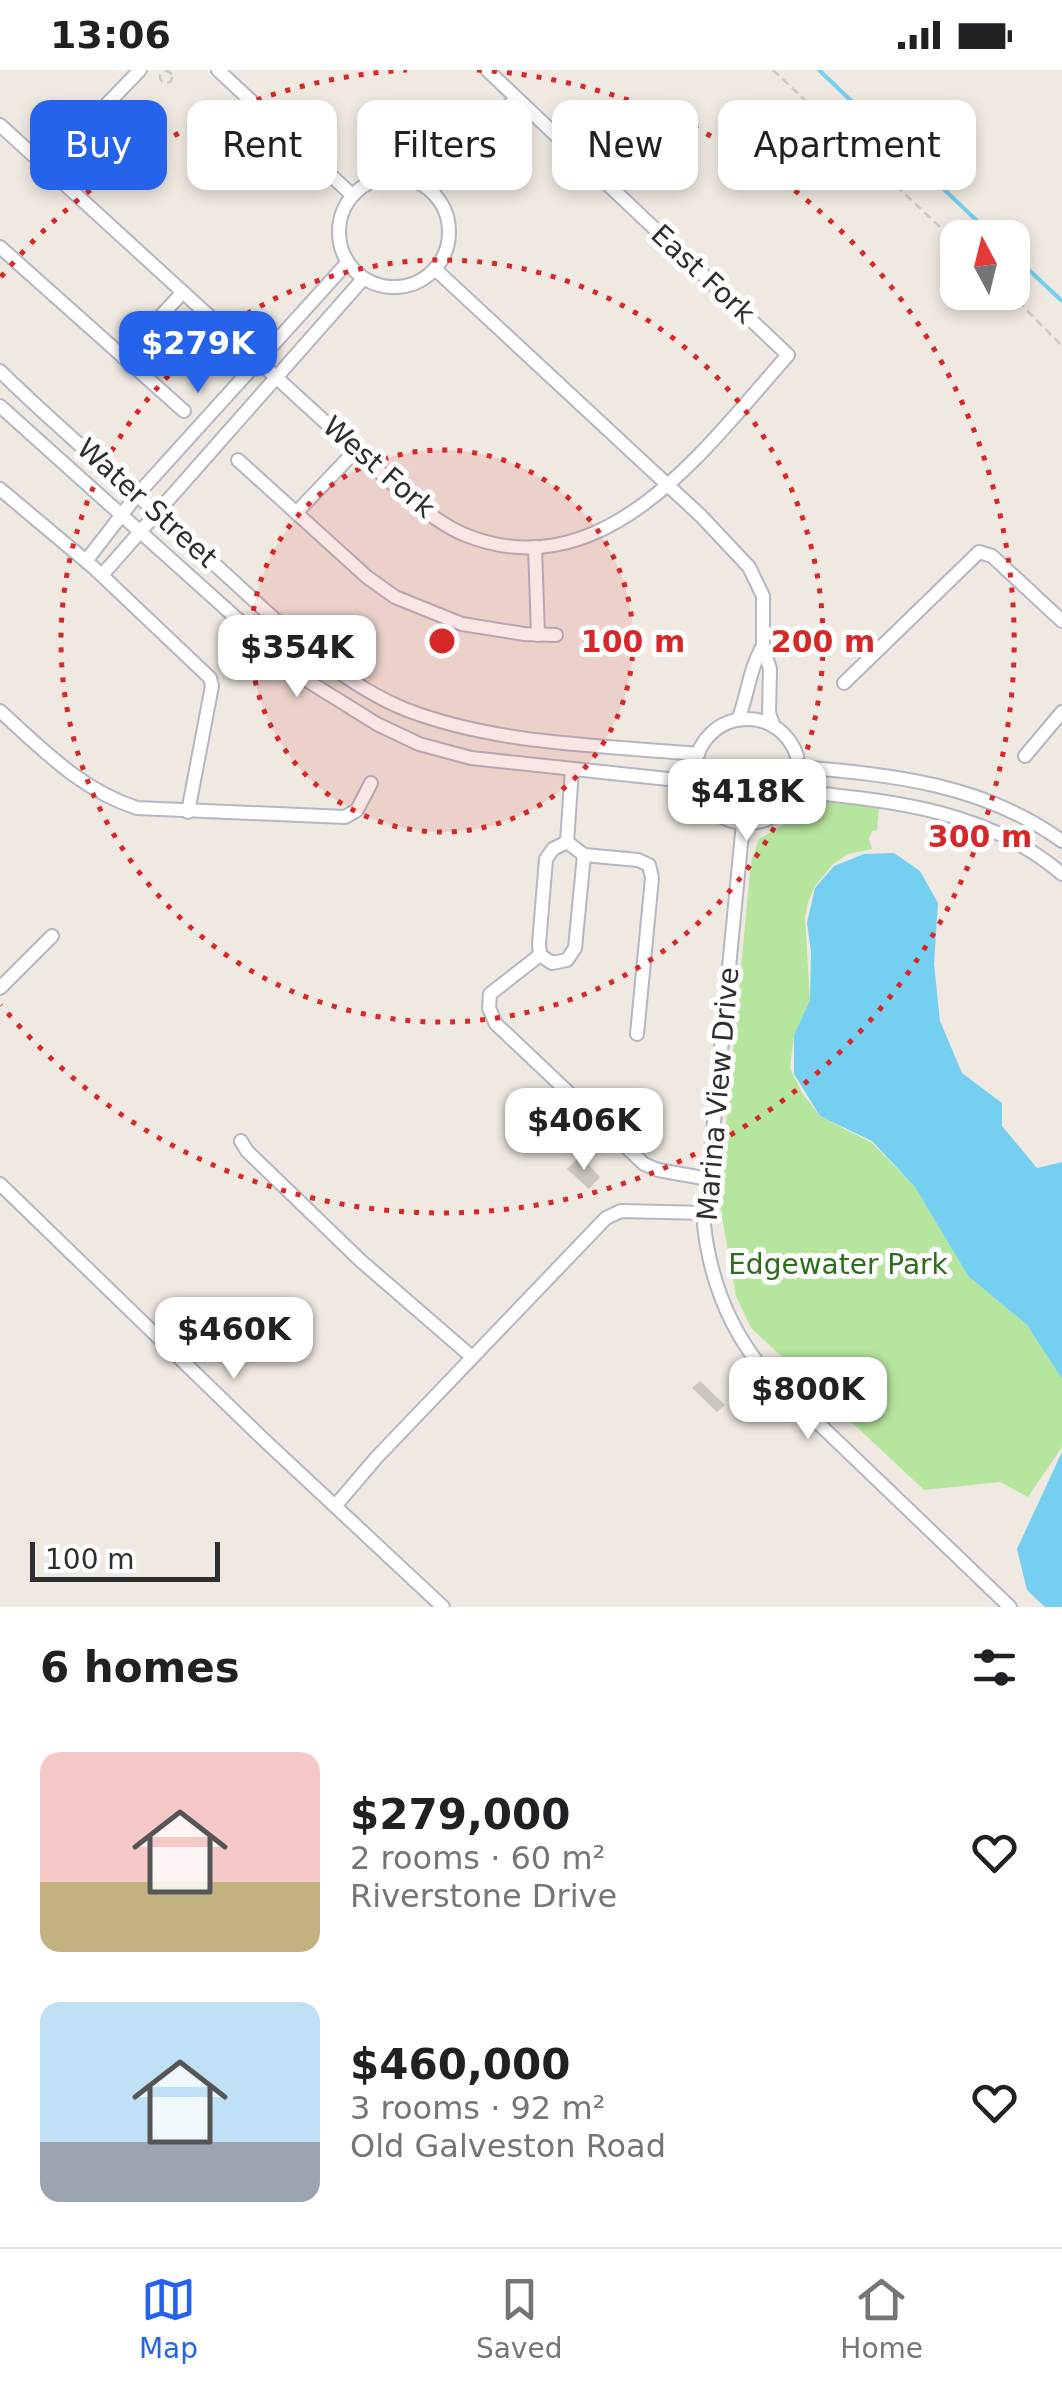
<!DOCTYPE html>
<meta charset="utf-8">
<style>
:root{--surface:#fff;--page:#f2f2f2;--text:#202124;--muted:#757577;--line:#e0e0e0;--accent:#2563eb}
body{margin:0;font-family:"DejaVu Sans",sans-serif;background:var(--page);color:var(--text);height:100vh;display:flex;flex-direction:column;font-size:38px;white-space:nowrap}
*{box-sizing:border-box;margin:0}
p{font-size:32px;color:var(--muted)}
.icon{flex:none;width:55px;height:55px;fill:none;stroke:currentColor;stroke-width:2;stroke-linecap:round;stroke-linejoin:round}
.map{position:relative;height:1537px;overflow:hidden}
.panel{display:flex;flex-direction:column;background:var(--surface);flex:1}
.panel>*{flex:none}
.hud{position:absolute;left:30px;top:30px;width:1002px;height:90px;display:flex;gap:20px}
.needle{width:65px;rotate:353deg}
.controls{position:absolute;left:940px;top:150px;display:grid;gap:20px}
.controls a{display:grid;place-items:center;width:90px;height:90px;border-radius:20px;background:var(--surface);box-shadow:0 5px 15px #0003;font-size:50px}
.scale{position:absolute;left:30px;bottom:25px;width:190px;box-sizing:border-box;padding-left:10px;border:5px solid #2e2e2e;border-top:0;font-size:28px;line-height:35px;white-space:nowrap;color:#2e2e2e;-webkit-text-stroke:8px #fff;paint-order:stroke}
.price{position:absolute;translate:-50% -85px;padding:0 22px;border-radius:20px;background:#fff;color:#222;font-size:32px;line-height:65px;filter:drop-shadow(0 2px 5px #0008)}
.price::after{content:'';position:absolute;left:50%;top:60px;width:30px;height:22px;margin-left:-15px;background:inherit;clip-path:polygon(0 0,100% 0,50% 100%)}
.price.current{background:var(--accent);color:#fff}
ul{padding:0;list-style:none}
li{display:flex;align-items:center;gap:30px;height:250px;padding:0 40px}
li span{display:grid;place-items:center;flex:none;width:280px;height:200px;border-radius:20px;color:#555}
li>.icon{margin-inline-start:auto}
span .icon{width:120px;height:120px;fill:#fffc;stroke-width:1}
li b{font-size:42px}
h2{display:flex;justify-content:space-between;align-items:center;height:120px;padding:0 40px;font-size:42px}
.pill{padding:0 35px;border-radius:20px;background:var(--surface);box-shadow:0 5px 15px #0003;font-size:35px;line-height:90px}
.pill.current{background:var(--accent);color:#fff}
.status{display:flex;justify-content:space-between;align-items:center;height:70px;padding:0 50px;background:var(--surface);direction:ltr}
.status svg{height:28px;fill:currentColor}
.tabs{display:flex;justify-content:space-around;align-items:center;height:140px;border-top:2px solid var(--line);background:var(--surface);font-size:28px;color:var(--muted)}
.tabs a{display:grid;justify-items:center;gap:5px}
.tabs .current{color:var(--accent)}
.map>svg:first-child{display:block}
.park{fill:#b6e59e}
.water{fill:#75cff0}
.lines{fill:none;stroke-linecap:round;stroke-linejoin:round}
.stream{stroke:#75cff0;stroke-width:4}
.building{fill:#cbc7bf}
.minor-casing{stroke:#b4b7c1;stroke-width:16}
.path{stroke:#c9c9c9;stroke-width:2.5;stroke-dasharray:8 5;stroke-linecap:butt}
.minor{stroke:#fff;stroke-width:12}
.ring{fill:none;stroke:#d62828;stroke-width:5;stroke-dasharray:5 10}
.labels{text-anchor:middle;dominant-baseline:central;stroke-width:10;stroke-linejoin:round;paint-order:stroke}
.street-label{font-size:28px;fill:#2e2e2e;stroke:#fff}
.park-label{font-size:28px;fill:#2c6e1b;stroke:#fff}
.centre{fill:#d62828;stroke:#fff;stroke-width:5}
.ring-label{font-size:30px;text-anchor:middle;font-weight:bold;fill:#d62828;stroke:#fff;stroke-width:10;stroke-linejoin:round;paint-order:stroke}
</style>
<div class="status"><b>13:06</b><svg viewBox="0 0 49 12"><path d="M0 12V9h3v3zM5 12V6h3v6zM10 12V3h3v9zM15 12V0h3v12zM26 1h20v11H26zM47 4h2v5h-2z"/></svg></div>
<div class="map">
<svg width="1062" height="1537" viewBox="0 0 1062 1537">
<rect width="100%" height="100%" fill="#efe9e1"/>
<path class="park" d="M 815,731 L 879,736 L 877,760 L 872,761 L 869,769 L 872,779 L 848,784 L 833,794 L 815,816 L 808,832 L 805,847 L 810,930 L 794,965 L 790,998 L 802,1023 L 820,1046 L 872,1073 L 915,1117 L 968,1206 L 1027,1255 L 1062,1309 L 1062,1377 L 1028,1427 L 1000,1412 L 924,1420 L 751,1258 L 736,1226 L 719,1130 L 751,792 L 759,769 L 790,751 Z"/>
<g class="water">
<path d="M 894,783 L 920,801 L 938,833 L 934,894 L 940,951 L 962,1003 L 1002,1033 L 1002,1056 L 1037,1098 L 1062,1092 L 1062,1309 L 1027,1255 L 968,1206 L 915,1117 L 872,1071 L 820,1046 L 794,1004 L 794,965 L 810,930 L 811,881 L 807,853 L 815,818 L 834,796 L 864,784 Z"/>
<path d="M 1062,1382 L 1062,1537 L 1045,1537 L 1027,1520 L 1017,1479 Z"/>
</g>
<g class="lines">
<g class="stream">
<path d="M 819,0 L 995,168"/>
<path d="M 1012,184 L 1062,231"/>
</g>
</g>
<g class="building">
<path d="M 580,1086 L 600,1107 L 589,1119 L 567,1099 Z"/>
<path d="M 700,1311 L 725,1335 L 717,1342 L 692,1318 Z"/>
</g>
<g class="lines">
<g class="minor-casing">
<g id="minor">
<path d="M 218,0 L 352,125"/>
<path d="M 0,55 L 405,425 C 423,439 442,455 463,464 C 604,523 707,376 788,285 L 487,0"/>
<path d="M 46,97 L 140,0"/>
<circle cx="394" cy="162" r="55"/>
<path d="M 431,121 L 516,28"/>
<path d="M 0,177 L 184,341"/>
<path d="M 435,199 L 701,446 L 749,497 L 763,526 L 763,576 L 770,599 L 769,643 L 774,657"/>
<path d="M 123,287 L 183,222"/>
<path d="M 0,301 C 65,365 136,423 203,484 C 265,538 329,609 407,640 C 499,675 601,675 698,684"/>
<path d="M 0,336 L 303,608 L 377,654 L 419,674 L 471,688 L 696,712"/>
<path d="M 238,390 L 367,507 L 395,527 L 462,554 L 524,564 L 556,565"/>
<path d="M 0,419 L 93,497 L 210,608 L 212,616 L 188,742"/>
<path d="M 297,442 L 356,380"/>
<path d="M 535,477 L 538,565"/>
<path d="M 86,491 L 137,425 L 347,193"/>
<path d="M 102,505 L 363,209"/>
<path d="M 844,613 L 979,482 L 992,486 L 1062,551"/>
<path d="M 0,641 C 42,679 81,720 137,738 L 345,747 L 357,740 L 371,713"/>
<circle cx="747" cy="701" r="52"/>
<path d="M 738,650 C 748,625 749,599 763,576"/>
<path d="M 1025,686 L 1062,642"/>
<path d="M 799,697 C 894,705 983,714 1062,771"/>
<path d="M 796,721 C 890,731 987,739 1062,804"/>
<path d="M 743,753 L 704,1155 C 710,1209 730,1260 765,1302 L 1010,1537"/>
<path d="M 567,772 L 584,785 L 575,878 L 567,890 L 552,893 L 540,885 L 539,874 L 546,789 L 553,779 Z"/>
<path d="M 567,772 L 572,699"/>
<path d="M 584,785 L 638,790 L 649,795 L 652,808 L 637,964"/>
<path d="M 540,885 L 490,924 L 489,938 L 496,954 L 644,1094 L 658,1100 L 709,1109"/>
<path d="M 0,918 L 52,866"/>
<path d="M 241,1071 L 247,1081 L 361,1191 L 472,1287"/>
<path d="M 0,1114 L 261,1367 L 443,1537"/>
<path d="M 336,1435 L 377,1387 L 606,1148 L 621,1141 L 706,1143"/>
</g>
</g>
<g class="path">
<path d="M 773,0 L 958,174"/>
<circle cx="166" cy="7" r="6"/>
<path d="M 1009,222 L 1062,276"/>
</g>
<use href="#minor" class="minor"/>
</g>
<circle cx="442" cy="571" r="191" fill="#d62828" fill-opacity=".12"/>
<g class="ring">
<circle cx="442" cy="571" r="191"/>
<circle cx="442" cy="571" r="381"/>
<path d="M1 207A572 572 0 0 1 407 0M477 0A572 572 0 1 1 1 935"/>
</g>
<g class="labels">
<g class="street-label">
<text transform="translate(703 204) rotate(43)">East Fork</text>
<text transform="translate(379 397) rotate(41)">West Fork</text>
<text transform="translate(147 433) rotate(42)">Water Street</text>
<text transform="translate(718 1024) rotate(-85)">Marina View Drive</text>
</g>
<g class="park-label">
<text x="838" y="1194">Edgewater Park</text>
</g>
</g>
<circle cx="442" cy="571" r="15" class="centre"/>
<g class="ring-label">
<text x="633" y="582">100 m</text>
<text x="823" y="582">200 m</text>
<text x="980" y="777">300 m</text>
</g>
</svg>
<div class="controls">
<a><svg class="needle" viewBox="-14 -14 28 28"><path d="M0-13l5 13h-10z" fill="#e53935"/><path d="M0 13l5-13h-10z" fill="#757577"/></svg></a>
</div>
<div class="scale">100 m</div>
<b class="price current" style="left:198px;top:326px">$279K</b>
<b class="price" style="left:297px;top:630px">$354K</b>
<b class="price" style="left:747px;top:774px">$418K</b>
<b class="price" style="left:584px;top:1103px">$406K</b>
<b class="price" style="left:234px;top:1312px">$460K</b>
<b class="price" style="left:808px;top:1372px">$800K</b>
<div class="hud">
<a class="pill current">Buy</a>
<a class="pill">Rent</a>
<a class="pill">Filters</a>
<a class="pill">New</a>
<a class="pill">Apartment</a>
</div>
</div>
<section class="panel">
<h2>6 homes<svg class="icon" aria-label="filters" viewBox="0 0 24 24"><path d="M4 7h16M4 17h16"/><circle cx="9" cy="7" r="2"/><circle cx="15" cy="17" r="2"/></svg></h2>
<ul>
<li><span style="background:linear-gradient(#f6c9c9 65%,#c2b280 0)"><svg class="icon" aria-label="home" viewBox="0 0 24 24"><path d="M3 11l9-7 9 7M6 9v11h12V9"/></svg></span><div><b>$279,000</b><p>2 rooms · 60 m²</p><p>Riverstone Drive</p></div><svg class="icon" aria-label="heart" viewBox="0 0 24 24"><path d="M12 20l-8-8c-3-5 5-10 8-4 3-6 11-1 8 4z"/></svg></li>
<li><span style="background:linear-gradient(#bfe0f5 70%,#9aa5b1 0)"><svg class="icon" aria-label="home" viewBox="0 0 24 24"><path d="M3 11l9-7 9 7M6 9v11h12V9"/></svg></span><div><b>$460,000</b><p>3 rooms · 92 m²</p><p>Old Galveston Road</p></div><svg class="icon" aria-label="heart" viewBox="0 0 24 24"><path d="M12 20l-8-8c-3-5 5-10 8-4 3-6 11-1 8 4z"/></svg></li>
</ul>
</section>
<nav class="tabs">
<a class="current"><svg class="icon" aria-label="map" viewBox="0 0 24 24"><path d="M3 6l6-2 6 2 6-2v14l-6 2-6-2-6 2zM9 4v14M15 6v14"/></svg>Map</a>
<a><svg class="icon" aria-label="saved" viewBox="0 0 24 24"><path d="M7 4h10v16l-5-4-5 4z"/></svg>Saved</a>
<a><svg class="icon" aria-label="home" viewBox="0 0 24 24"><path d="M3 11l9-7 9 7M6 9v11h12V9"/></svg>Home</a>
</nav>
